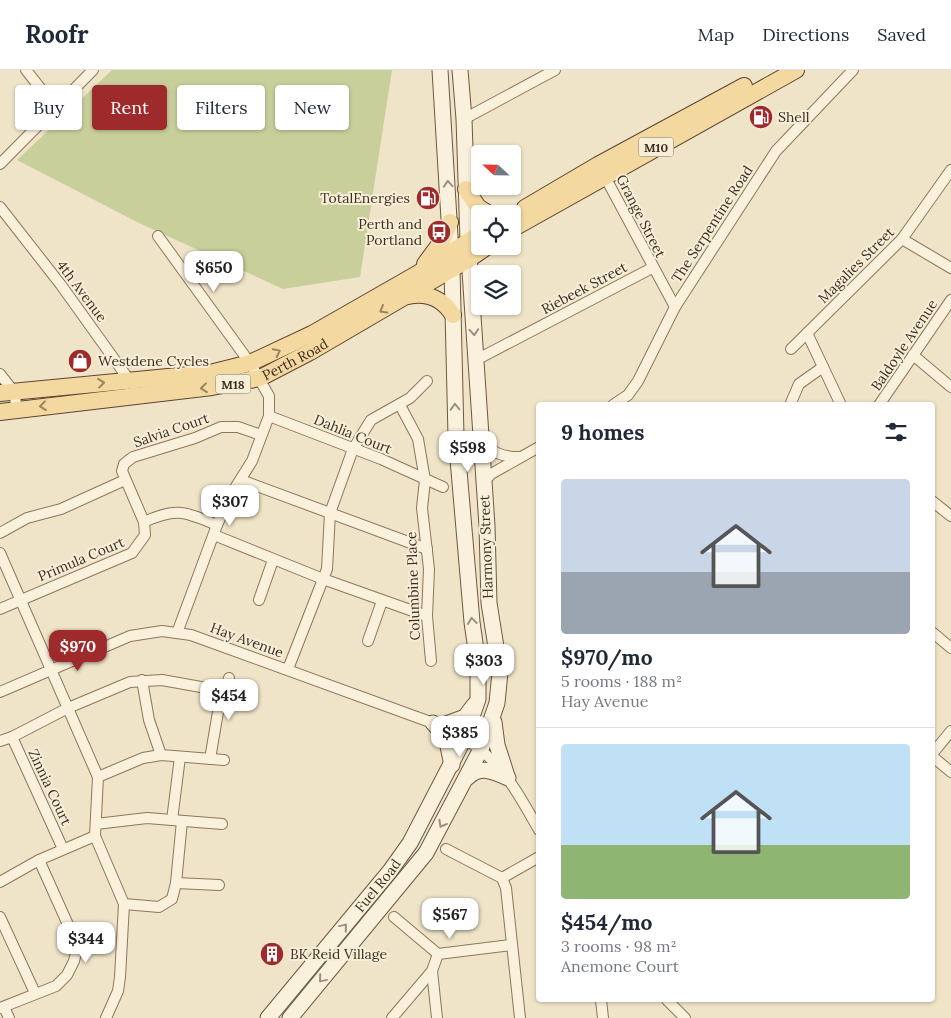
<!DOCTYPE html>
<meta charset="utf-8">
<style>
:root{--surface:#fff;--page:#f6f6f7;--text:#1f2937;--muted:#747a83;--line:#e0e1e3;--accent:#9e2a2b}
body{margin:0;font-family:Lora,serif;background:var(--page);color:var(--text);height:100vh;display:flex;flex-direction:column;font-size:19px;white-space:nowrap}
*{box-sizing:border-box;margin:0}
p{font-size:16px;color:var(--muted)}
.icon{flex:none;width:28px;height:28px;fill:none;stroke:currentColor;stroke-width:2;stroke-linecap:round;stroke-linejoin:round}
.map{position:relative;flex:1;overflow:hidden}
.side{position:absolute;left:536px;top:332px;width:399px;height:600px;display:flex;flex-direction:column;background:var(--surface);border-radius:5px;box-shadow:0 1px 4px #0004}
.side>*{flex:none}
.top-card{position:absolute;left:15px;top:15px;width:446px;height:45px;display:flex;gap:10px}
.needle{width:32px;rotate:292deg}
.controls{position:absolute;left:471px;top:75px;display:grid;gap:10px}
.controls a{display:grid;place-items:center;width:50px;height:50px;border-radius:5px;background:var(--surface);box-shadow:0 1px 4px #0004;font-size:25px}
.price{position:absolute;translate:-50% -42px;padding:0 11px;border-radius:10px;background:#fff;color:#222;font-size:16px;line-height:32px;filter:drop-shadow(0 1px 2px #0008)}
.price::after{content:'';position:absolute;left:50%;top:30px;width:15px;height:11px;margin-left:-8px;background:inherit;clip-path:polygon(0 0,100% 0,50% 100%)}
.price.current{background:var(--accent);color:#fff}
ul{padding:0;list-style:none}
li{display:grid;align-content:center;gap:10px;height:265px;padding:0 25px}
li+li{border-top:1px solid var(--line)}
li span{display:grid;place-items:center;height:155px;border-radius:5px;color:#555}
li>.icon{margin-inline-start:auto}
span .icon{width:90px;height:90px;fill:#fffc;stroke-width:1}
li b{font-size:21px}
h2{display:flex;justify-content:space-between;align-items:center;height:60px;padding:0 25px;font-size:21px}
.pill{padding:0 18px;border-radius:5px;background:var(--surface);box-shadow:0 1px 4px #0004;font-size:18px;line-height:45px}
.pill.current{background:var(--accent);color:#fff}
header{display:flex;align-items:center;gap:30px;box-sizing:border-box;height:70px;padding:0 25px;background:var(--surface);border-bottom:1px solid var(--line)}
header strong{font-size:24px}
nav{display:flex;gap:28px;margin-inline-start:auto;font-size:18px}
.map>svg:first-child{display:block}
.pitch{fill:#c9cf9b}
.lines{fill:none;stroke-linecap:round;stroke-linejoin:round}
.street-casing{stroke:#8d765c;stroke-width:12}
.secondary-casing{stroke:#6f573f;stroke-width:17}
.primary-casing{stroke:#5b4430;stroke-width:18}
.street{stroke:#faf1dc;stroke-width:10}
.secondary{stroke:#faf1dc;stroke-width:15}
.primary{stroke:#f3d9a0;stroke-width:16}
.oneway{stroke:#9c907e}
.oneway2{stroke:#988460}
.labels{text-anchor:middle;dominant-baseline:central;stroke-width:4;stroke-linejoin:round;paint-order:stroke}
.shield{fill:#f7eed8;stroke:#756857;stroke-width:1}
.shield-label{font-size:12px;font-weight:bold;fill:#3d2e20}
.poi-label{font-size:14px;fill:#3d2e20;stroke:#f7eed8;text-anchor:start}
.street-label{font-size:14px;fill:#3d2e20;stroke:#f7eed8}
</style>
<header>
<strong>Roofr</strong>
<nav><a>Map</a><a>Directions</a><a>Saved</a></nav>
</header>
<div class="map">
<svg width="951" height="948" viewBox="0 0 951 948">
<rect width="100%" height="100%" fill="#f0e4c8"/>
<path class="pitch" d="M 112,0 L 392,0 L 360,207 L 283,219 L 137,152 L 17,90 Z"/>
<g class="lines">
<g class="street-casing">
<g id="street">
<path d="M 26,0 L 56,38"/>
<path d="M 464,49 L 555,0"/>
<path d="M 0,94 L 93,0"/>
<path d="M 603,103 L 675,237"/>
<path d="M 0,137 L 61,215 L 132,314"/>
<path d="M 158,166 L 250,293 L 269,326 L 269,346 L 252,391 L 230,426 L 217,455 L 177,563"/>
<path d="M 902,169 L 951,198"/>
<path d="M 807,263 L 841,335"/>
<path d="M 791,279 L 902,169 L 951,100"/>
<path d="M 913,285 L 951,317"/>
<path d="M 476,290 L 652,198"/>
<path d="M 0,304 L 14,322 L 17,340"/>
<path d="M 400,335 L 418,369 L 425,410 L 422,438 L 429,499 L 427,546 L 431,591"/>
<path d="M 613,335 L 628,325 L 638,311 L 675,237 L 776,81 L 853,0"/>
<path d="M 790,335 L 799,314 L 823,297"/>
<path d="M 879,335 L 951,230"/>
<path d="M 269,346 L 381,389 L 443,417"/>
<path d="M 481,368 C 491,383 502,387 519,387"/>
<path d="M 241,410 L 427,479"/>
<path d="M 484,412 L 491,404 L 539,377"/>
<path d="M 932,431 L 951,446"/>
<path d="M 144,452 L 122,401 L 124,394 L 133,387 L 195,368 L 221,357 L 238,357 L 261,365"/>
<path d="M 0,463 L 27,448 L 61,439 L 125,410"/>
<path d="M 214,465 L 323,509 L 427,546"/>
<path d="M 0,483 L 98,707 L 95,766 L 124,834 L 120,907 L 118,921 L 106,948"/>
<path d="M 259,530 L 273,490"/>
<path d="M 0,539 L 132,483 L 145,465 L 144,452 C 177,437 185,442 217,455"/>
<path d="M 932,562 L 951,578"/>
<path d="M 368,571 L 382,531"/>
<path d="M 288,599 L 327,499 L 330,443 L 353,379 L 371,350 L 410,328 L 427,311"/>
<path d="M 142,610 L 149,650 L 161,685"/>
<path d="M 0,622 L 130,566 L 162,561 L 191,565 L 433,653 C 494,679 507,704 539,760"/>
<path d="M 12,667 L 63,779"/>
<path d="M 0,671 L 12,667 L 68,638 L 130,612 L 162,610 L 223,621"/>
<path d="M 932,684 L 951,661"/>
<path d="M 932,686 L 951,702"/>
<path d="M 210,689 L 219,636 L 229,608"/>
<path d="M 98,707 L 143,688 L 161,685 L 224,690"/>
<path d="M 172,750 L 180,687"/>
<path d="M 96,754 L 147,748 L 222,754"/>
<path d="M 446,779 L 502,808 L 539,787"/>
<path d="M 502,808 L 506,818 L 520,948"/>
<path d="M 0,812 L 39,790 L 95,766"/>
<path d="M 176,813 L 219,815"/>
<path d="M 124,834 L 159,837 L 172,829 L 176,813 L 182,751"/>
<path d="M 0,847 L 35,923"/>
<path d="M 394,847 L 438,884 L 511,875"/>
<path d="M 601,930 L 603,948"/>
<path d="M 667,930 L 685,948"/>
<path d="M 4,937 L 9,948"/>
<path d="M 0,938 L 56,916 L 67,905 L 74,891 L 76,883 L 74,868 L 39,790"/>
<path d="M 392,948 L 432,901"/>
<path d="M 437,948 L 432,901 L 438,884"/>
</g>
</g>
<g class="secondary-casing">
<g id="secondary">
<path d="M 494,652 L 497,675 L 507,706"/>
<path d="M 433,653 L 446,667 L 452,695"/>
<path d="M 441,656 L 465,647 L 474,635"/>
<path d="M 467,708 C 480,695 493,701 508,708"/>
<path id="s1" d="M 268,948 L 390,801 L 410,773 L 465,667 L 478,629 L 478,594 L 472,552 L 456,366 L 452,199 L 440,0"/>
<path d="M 290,948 L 426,783 L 481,679 L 497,633 L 500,602 L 489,533 L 487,456 L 468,171 L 464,49 L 460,0"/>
</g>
</g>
<g class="primary-casing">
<g id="primary">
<path d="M 466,119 L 478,137 L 489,144"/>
<path d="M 525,138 L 598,95 L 744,16"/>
<path d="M 512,159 L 796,0"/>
<path d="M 425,194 L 442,171 L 450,152"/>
<path d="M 408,226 C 427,222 443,229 453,245"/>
<path d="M 0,323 L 210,303 L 250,293 L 312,264 L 417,204 L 480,164"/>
<path id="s2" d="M 0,342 L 212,317 L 260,308 L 310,282 L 469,189 L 488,176"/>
</g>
</g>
<use href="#street" class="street"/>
<use href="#secondary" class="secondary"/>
<use href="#primary" class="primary"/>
</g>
<defs><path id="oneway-chevron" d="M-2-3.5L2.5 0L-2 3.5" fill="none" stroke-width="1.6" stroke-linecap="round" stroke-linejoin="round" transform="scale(1.25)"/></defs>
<g class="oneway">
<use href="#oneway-chevron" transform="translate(448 114) rotate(-94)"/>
<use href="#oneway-chevron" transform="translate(474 262) rotate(86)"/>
<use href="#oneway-chevron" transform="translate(455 337) rotate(-92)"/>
<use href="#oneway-chevron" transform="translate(472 551) rotate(-96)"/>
<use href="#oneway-chevron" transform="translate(442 754) rotate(119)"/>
<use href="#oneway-chevron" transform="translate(344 857) rotate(-50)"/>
<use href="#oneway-chevron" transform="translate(322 909) rotate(130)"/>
</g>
<g class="oneway2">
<use href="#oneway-chevron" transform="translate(383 240) rotate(150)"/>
<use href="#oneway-chevron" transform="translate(277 282) rotate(-26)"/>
<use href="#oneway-chevron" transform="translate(101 313) rotate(-6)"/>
<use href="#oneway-chevron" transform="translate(204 318) rotate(174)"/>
<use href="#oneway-chevron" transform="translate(43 336) rotate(173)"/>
</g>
<defs>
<g id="fuel-disc" transform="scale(1.25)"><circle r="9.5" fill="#9e2a2b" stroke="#f7eed8"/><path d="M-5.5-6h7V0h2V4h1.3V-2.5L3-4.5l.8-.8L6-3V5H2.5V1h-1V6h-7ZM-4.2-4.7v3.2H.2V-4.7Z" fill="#fff"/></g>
<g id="bus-disc" transform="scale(1.25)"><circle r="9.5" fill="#9e2a2b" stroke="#f7eed8"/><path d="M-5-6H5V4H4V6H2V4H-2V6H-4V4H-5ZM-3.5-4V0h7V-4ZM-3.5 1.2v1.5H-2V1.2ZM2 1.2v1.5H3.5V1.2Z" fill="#fff"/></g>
<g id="shop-disc" transform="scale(1.25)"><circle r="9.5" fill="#9e2a2b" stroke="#f7eed8"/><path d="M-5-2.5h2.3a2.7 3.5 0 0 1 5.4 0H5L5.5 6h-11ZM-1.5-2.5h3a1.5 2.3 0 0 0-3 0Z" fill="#fff"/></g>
<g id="building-disc" transform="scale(1.25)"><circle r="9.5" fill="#9e2a2b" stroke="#f7eed8"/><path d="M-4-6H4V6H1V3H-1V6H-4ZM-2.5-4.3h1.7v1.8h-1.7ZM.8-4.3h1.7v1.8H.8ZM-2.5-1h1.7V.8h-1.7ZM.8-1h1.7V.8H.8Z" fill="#fff"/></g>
</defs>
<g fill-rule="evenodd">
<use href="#fuel-disc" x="761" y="47"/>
<use href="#fuel-disc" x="428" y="128"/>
<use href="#bus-disc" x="439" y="162"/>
<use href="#shop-disc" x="80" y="291"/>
<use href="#building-disc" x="272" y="884"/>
</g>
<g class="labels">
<g class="shield">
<rect x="638.5" y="67.5" width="35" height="19" rx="4"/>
<rect x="215.5" y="304.5" width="35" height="19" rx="4"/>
</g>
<g class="shield-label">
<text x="656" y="77">M10</text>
<text x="233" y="314">M18</text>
</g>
<g class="poi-label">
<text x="778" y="47">Shell</text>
<text x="410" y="128" text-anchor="end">TotalEnergies</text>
<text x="422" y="154" text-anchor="end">Perth and<tspan x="422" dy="16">Portland</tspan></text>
<text x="98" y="291">Westdene Cycles</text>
<text x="290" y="884">BK Reid Village</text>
</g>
<g class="street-label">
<text transform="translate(641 146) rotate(63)">Grange Street</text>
<text transform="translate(712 154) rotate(-57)">The Serpentine Road</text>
<text transform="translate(856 195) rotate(-45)">Magalies Street</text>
<text transform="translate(584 218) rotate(-28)">Riebeek Street</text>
<text transform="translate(82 221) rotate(53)">4th Avenue</text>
<text transform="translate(904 275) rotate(-56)">Baldoyle Avenue</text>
<text stroke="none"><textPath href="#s2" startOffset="302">Perth Road</textPath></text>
<text transform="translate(171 360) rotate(-19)">Salvia Court</text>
<text transform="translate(353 364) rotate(22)">Dahlia Court</text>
<text transform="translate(486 477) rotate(-92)">Harmony Street</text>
<text transform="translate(81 489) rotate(-23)">Primula Court</text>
<text transform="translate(413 516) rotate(-92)">Columbine Place</text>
<text transform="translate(247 570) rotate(20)">Hay Avenue</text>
<text transform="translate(50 717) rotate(65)">Zinnia Court</text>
<text stroke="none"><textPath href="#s1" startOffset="172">Fuel Road</textPath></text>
</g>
</g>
</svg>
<div class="controls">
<a><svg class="needle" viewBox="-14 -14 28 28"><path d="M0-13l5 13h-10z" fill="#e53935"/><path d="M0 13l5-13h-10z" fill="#747a83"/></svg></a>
<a><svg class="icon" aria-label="locate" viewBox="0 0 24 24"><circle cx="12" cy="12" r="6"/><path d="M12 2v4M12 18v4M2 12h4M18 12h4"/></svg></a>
<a><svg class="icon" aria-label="layers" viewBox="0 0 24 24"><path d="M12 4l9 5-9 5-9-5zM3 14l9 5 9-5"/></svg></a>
</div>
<b class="price" style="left:214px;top:223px">$650</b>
<b class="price" style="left:468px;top:403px">$598</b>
<b class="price" style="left:230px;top:457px">$307</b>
<b class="price current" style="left:78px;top:602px">$970</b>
<b class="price" style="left:484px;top:616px">$303</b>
<b class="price" style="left:229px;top:651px">$454</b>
<b class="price" style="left:460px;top:688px">$385</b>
<b class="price" style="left:450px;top:870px">$567</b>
<b class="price" style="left:86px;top:894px">$344</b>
<div class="top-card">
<a class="pill">Buy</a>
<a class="pill current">Rent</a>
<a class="pill">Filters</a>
<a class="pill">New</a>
</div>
<section class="side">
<h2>9 homes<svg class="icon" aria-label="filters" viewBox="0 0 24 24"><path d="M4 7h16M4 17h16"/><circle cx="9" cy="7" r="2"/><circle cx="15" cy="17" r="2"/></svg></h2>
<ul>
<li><span style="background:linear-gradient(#c9d6e8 60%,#9aa5b1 0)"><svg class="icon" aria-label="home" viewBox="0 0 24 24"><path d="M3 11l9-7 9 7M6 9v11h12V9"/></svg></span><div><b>$970/mo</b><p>5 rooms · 188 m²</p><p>Hay Avenue</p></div></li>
<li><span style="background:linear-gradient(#bfe0f5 65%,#8fb573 0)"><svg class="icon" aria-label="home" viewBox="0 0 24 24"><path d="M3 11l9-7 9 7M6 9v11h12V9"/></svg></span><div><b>$454/mo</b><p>3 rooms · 98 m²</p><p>Anemone Court</p></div></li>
</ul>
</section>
</div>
